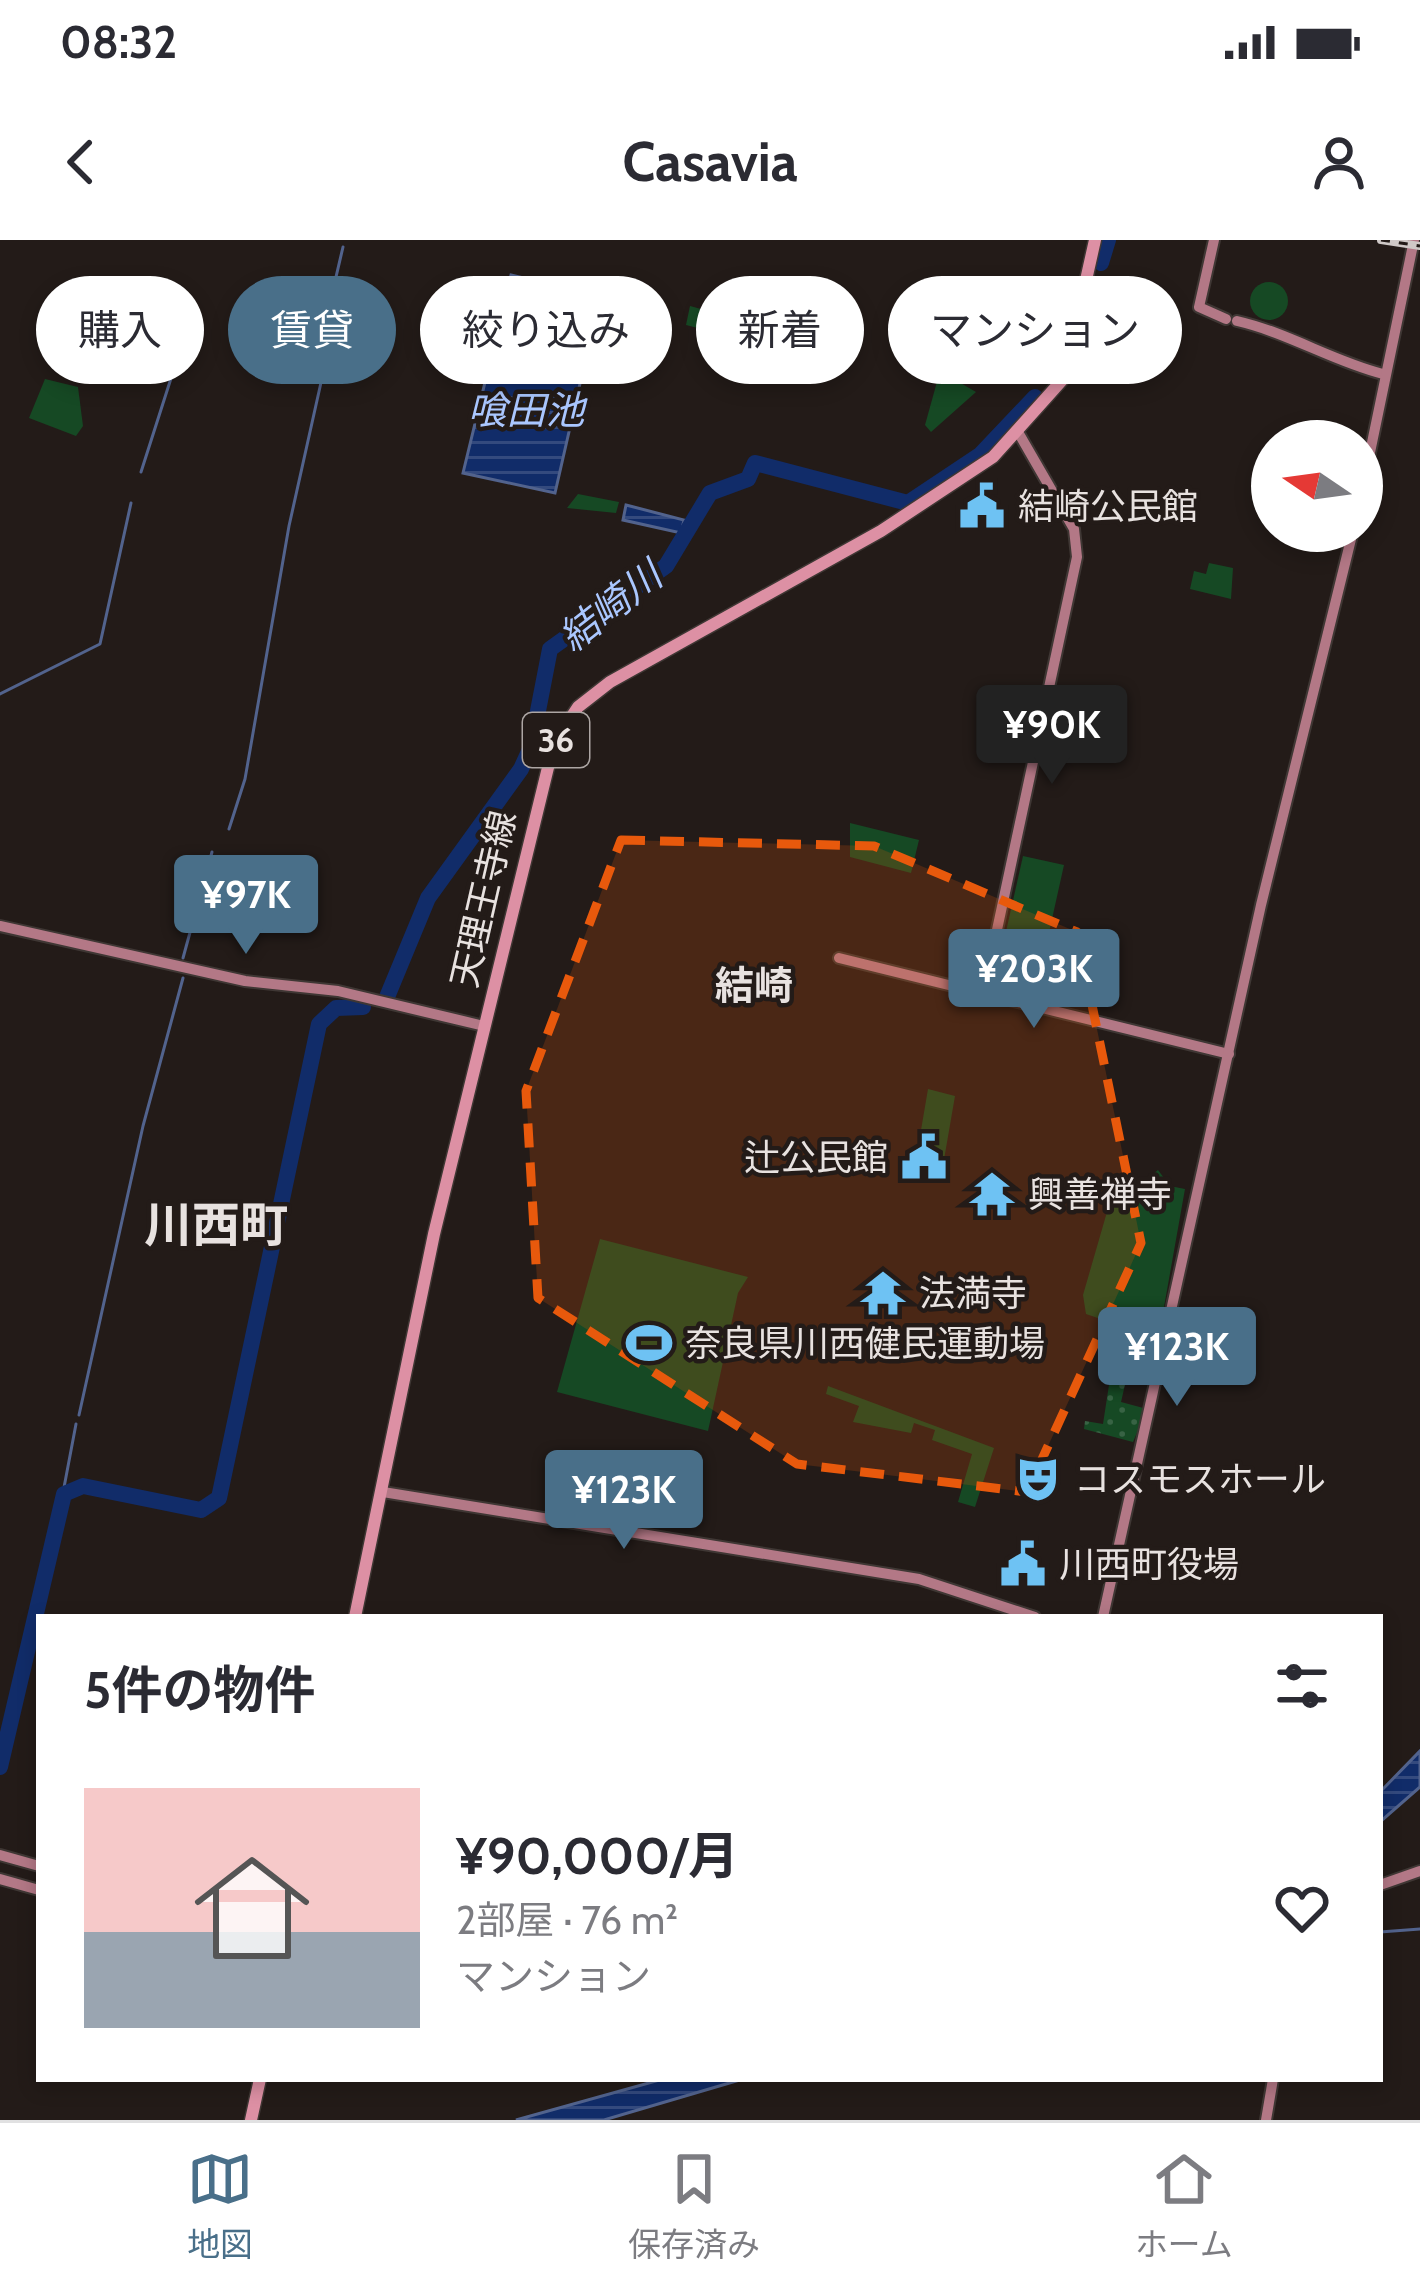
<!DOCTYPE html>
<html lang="ja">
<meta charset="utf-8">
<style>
:root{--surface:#fff;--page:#f7f7f7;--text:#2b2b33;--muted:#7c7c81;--line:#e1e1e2;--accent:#496f89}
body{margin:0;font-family:Cabin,"Noto Sans JP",sans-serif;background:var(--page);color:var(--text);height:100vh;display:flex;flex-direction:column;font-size:45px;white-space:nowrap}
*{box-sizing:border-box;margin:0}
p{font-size:39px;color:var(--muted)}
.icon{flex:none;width:66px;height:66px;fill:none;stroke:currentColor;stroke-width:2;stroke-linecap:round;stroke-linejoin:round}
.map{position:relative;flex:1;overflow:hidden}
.sheet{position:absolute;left:36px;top:1374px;width:1347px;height:468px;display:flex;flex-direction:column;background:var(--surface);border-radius:0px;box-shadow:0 6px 18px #0003}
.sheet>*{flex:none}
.top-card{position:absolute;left:36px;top:36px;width:1350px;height:108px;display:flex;gap:24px}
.needle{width:78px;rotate:283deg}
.tools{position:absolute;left:1251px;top:180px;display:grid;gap:24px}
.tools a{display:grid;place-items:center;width:132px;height:132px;border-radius:50%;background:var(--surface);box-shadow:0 6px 18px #0003;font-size:60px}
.price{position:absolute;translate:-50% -102px;padding:0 27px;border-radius:12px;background:var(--accent);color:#fff;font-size:39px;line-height:78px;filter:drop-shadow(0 3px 6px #0008)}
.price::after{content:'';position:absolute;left:50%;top:72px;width:36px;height:27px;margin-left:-18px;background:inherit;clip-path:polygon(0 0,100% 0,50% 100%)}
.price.selected{background:#222;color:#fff}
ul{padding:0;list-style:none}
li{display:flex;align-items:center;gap:36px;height:300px;padding:0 48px}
li span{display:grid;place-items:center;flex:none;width:336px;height:240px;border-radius:0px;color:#555}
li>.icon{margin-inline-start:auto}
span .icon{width:144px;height:144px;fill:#fffc;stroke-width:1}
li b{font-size:51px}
h2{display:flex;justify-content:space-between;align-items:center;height:144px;padding:0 48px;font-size:51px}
.pill{padding:0 42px;border-radius:54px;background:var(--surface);box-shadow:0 6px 18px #0003;font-size:42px;line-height:108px}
.pill.selected{background:var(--accent);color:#fff}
.status{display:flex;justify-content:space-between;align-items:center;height:84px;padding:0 60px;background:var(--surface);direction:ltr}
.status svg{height:33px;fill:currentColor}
header{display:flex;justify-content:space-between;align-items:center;height:156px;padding:0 48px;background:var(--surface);font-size:54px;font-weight:800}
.tab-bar{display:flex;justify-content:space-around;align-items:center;height:168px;border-top:3px solid var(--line);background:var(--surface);font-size:33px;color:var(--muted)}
.tab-bar a{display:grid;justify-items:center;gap:6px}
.tab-bar .selected{color:var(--accent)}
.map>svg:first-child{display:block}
.park{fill:#164924}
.garden{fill:url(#garden-dots)}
.water{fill:url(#water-rules);stroke:#52638d;stroke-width:3}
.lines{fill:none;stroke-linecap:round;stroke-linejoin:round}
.stream{stroke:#52638d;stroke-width:3}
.river{stroke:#112c69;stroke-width:16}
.secondary-casing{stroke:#3f3734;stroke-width:14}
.primary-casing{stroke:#3f3734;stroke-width:15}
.secondary{stroke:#b37886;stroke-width:10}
.primary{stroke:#dd90a4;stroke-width:12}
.rail-casing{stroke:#cfc9c7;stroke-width:8}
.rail{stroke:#231b18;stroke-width:3;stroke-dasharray:9;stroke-linecap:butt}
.marked{fill:#e8590c;fill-opacity:0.2;stroke:#e8590c;stroke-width:9;stroke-dasharray:24 15;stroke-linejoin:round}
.labels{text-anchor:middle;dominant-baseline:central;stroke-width:9;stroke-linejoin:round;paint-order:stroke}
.shield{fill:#231b18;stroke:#ada6a4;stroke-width:3}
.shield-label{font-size:33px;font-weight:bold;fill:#e8e2e0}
.poi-label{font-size:36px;fill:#e8e2e0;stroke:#231b18;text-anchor:start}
.street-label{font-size:36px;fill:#e8e2e0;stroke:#231b18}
.water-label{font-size:39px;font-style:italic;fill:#aac7ff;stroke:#231b18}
.neighbourhood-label{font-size:39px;font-weight:bold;fill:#e8e2e0;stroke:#231b18}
.district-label{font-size:48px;font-weight:bold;fill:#e8e2e0;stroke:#231b18}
</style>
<div class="status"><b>08:32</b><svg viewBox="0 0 49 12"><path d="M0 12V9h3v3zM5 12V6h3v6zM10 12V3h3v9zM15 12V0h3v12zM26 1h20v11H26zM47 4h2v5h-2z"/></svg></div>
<header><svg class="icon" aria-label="back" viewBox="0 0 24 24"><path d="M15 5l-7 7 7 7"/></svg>Casavia<svg class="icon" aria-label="person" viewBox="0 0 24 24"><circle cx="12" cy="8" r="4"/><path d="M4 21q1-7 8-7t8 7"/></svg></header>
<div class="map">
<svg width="1420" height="1880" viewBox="0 0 1420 1880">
<defs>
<pattern id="garden-dots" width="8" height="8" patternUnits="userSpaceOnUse" patternTransform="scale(3)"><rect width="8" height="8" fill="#164924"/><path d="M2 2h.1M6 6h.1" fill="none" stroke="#386344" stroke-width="1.8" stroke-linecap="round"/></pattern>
<pattern id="water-rules" width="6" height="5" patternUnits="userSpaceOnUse" patternTransform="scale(3)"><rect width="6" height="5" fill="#112c69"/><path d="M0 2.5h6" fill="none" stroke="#344a7e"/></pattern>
</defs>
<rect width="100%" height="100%" fill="#231b18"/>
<g class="park">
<circle cx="1269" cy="61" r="19"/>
<path d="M 690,66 L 734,78 L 729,96 L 686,85 Z"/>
<path d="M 940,131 L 976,152 L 931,192 L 925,185 Z"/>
<path d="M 45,139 L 78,147 L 83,186 L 76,196 L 29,178 Z"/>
<path d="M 578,254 L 619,262 L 616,273 L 567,268 Z"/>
<path d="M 1209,323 L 1233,328 L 1231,359 L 1190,349 L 1194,331 L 1206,334 Z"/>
<path d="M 850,583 L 919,600 L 911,633 L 850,617 Z"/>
<path d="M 1023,616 L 1064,625 L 1046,706 L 1040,711 L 1007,703 L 1005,696 Z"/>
<path d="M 928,849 L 955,856 L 941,937 L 928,934 L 934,900 L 920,896 Z"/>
<path d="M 1158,930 L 1170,946 L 1185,949 L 1161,1084 L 1124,1087 L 1086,1074 L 1083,1055 L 1107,972 Z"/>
<path d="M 600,999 L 748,1037 L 738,1053 L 708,1191 L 557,1152 Z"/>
<path d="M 828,1146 L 994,1208 L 975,1267 L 958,1262 L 972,1214 L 932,1200 L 935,1190 L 914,1183 L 911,1193 L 853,1182 L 859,1166 L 826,1154 Z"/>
</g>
<path class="garden" d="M 1111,1132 L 1127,1136 L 1121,1162 L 1147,1169 L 1133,1202 L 1084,1189 L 1085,1181 L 1103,1184 Z"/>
<g class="water">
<path d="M 511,35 L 600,56 L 555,253 L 463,233 Z"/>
<path d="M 626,265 L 684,280 L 681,293 L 623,280 Z"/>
<path d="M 1420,1511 L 1420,1547 L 1380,1582 L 1380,1552 Z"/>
<path d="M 663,1839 L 743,1839 L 604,1880 L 516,1880 Z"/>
</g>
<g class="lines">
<g class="stream">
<path d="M 314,131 L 343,7"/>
<path d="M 141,232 L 182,104 L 181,71"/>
<path d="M 0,454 L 100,404 L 131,263"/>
<path d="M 229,589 L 245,539 L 289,286 L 322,138"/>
<path d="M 183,718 L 212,612"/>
<path d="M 79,1175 L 143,886 L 183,738"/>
<path d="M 62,1258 L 76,1184"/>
<path d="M 1380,1692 L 1420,1689"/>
</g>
<g class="river">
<path d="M 1101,23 L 1108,0"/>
<path d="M 1084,106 L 1095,46"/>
<path d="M 387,757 L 428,658 L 521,529 L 531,507 L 550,409 L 666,326 L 710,253 L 748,239 L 755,223 L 908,263 L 980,215 L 1035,157"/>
<path d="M 0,1527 L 64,1254 L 83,1246 L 201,1270 L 219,1258 L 319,784 L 336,768 L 363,767"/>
</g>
<g class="secondary-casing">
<g id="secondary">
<path d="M 1214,0 L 1199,67 L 1226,79"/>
<path d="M 1237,81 C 1289,93 1332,121 1383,134"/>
<path d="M 1362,251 L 1414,0"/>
<path d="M 0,686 L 245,741 L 338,751 L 484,786"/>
<path d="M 839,718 L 1229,814"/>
<path d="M 983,755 L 1077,317 L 1074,289 L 1018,192"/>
<path d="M 383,1252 L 919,1339 L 1035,1377"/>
<path d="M 1103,1377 L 1261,665 L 1353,291"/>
<path d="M 0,1615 L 39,1626"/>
<path d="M 0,1639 L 39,1650"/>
<path d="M 1380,1645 L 1420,1631"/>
<path d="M 1266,1880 L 1273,1839"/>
</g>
</g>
<g class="primary-casing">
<g id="primary">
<path d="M 355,1377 L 434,994 L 554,503 L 578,467 L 610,442 L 881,291 L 993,217 L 1064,138 L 1095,0"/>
<path d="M 251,1880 L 260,1839"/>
</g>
</g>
<use href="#secondary" class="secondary"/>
<use href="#primary" class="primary"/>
<g class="rail-casing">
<path id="rail" d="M 1381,0 L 1420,6"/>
</g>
<use href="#rail" class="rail"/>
</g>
<path class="marked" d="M 621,600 L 874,606 L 1077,692 L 1141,1003 L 1027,1252 L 797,1224 L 538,1058 L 526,851 Z"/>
<defs>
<g id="civic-bare" transform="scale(3.6)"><path d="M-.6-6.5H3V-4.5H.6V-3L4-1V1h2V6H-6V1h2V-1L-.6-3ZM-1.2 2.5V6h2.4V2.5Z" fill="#6ec2f3" stroke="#231b18" stroke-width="2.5" paint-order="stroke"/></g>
<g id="temple-bare" transform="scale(3.6)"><path d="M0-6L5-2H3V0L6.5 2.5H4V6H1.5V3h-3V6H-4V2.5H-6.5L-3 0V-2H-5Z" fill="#6ec2f3" stroke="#231b18" stroke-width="2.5" paint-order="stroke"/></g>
<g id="stadium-bare" transform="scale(3.6)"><path d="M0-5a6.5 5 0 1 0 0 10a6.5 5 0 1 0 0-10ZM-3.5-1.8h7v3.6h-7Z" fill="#6ec2f3" stroke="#231b18" stroke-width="2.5" paint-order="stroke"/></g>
<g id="theatre-bare" transform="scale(3.6)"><path d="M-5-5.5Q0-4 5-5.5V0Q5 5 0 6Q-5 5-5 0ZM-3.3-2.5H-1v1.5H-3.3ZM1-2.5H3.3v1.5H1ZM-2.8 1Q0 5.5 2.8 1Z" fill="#6ec2f3" stroke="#231b18" stroke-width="2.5" paint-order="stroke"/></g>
</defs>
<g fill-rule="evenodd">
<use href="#civic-bare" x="982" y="266"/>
<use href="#civic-bare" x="924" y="917"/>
<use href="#temple-bare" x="992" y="954"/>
<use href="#temple-bare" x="883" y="1053"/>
<use href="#stadium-bare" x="649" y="1103"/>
<use href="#theatre-bare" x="1038" y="1239"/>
<use href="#civic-bare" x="1023" y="1324"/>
</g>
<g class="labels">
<rect class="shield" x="523" y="473" width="66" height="54" rx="9"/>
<g class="shield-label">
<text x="556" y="500">36</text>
</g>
<g class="poi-label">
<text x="1018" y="266">結崎公民館</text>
<text x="888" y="917" text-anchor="end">辻公民館</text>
<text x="1028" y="954">興善禅寺</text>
<text x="919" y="1053">法満寺</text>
<text x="685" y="1103">奈良県川西健民運動場</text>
<text x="1074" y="1239">コスモスホール</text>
<text x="1059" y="1324">川西町役場</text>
</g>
<g class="street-label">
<text transform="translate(483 659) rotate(-77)">天理王寺線</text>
</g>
<g class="water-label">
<text x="526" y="170">喰田池</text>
<text transform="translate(610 366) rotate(-38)">結崎川</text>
</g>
<g class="neighbourhood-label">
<text x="754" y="745">結崎</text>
</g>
<g class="district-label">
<text x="216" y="985">川西町</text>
</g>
</g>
</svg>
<div class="tools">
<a><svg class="needle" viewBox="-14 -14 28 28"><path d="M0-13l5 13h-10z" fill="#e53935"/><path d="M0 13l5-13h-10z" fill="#7c7c81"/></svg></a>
</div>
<b class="price selected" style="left:1052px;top:547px">¥90K</b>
<b class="price" style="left:246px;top:717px">¥97K</b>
<b class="price" style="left:1034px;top:791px">¥203K</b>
<b class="price" style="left:1177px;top:1169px">¥123K</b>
<b class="price" style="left:624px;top:1312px">¥123K</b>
<div class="top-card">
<a class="pill">購入</a>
<a class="pill selected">賃貸</a>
<a class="pill">絞り込み</a>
<a class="pill">新着</a>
<a class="pill">マンション</a>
</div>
<section class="sheet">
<h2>5件の物件<svg class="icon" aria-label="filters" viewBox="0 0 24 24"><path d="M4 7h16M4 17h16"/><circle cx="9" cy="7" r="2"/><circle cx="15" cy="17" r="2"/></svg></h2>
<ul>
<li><span style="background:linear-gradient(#f6c9c9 60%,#9aa5b1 0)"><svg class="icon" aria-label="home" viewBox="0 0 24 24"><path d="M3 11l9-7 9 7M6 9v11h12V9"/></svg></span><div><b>¥90,000/月</b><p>2部屋 · 76 m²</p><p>マンション</p></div><svg class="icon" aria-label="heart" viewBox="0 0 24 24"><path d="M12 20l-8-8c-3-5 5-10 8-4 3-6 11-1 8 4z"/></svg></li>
</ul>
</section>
</div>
<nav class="tab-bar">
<a class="selected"><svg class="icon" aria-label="map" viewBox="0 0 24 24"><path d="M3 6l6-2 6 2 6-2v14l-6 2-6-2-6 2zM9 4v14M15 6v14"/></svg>地図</a>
<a><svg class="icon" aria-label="saved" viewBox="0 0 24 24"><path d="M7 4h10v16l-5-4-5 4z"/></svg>保存済み</a>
<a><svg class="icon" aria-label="home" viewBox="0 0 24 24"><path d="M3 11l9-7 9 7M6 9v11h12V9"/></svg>ホーム</a>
</nav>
